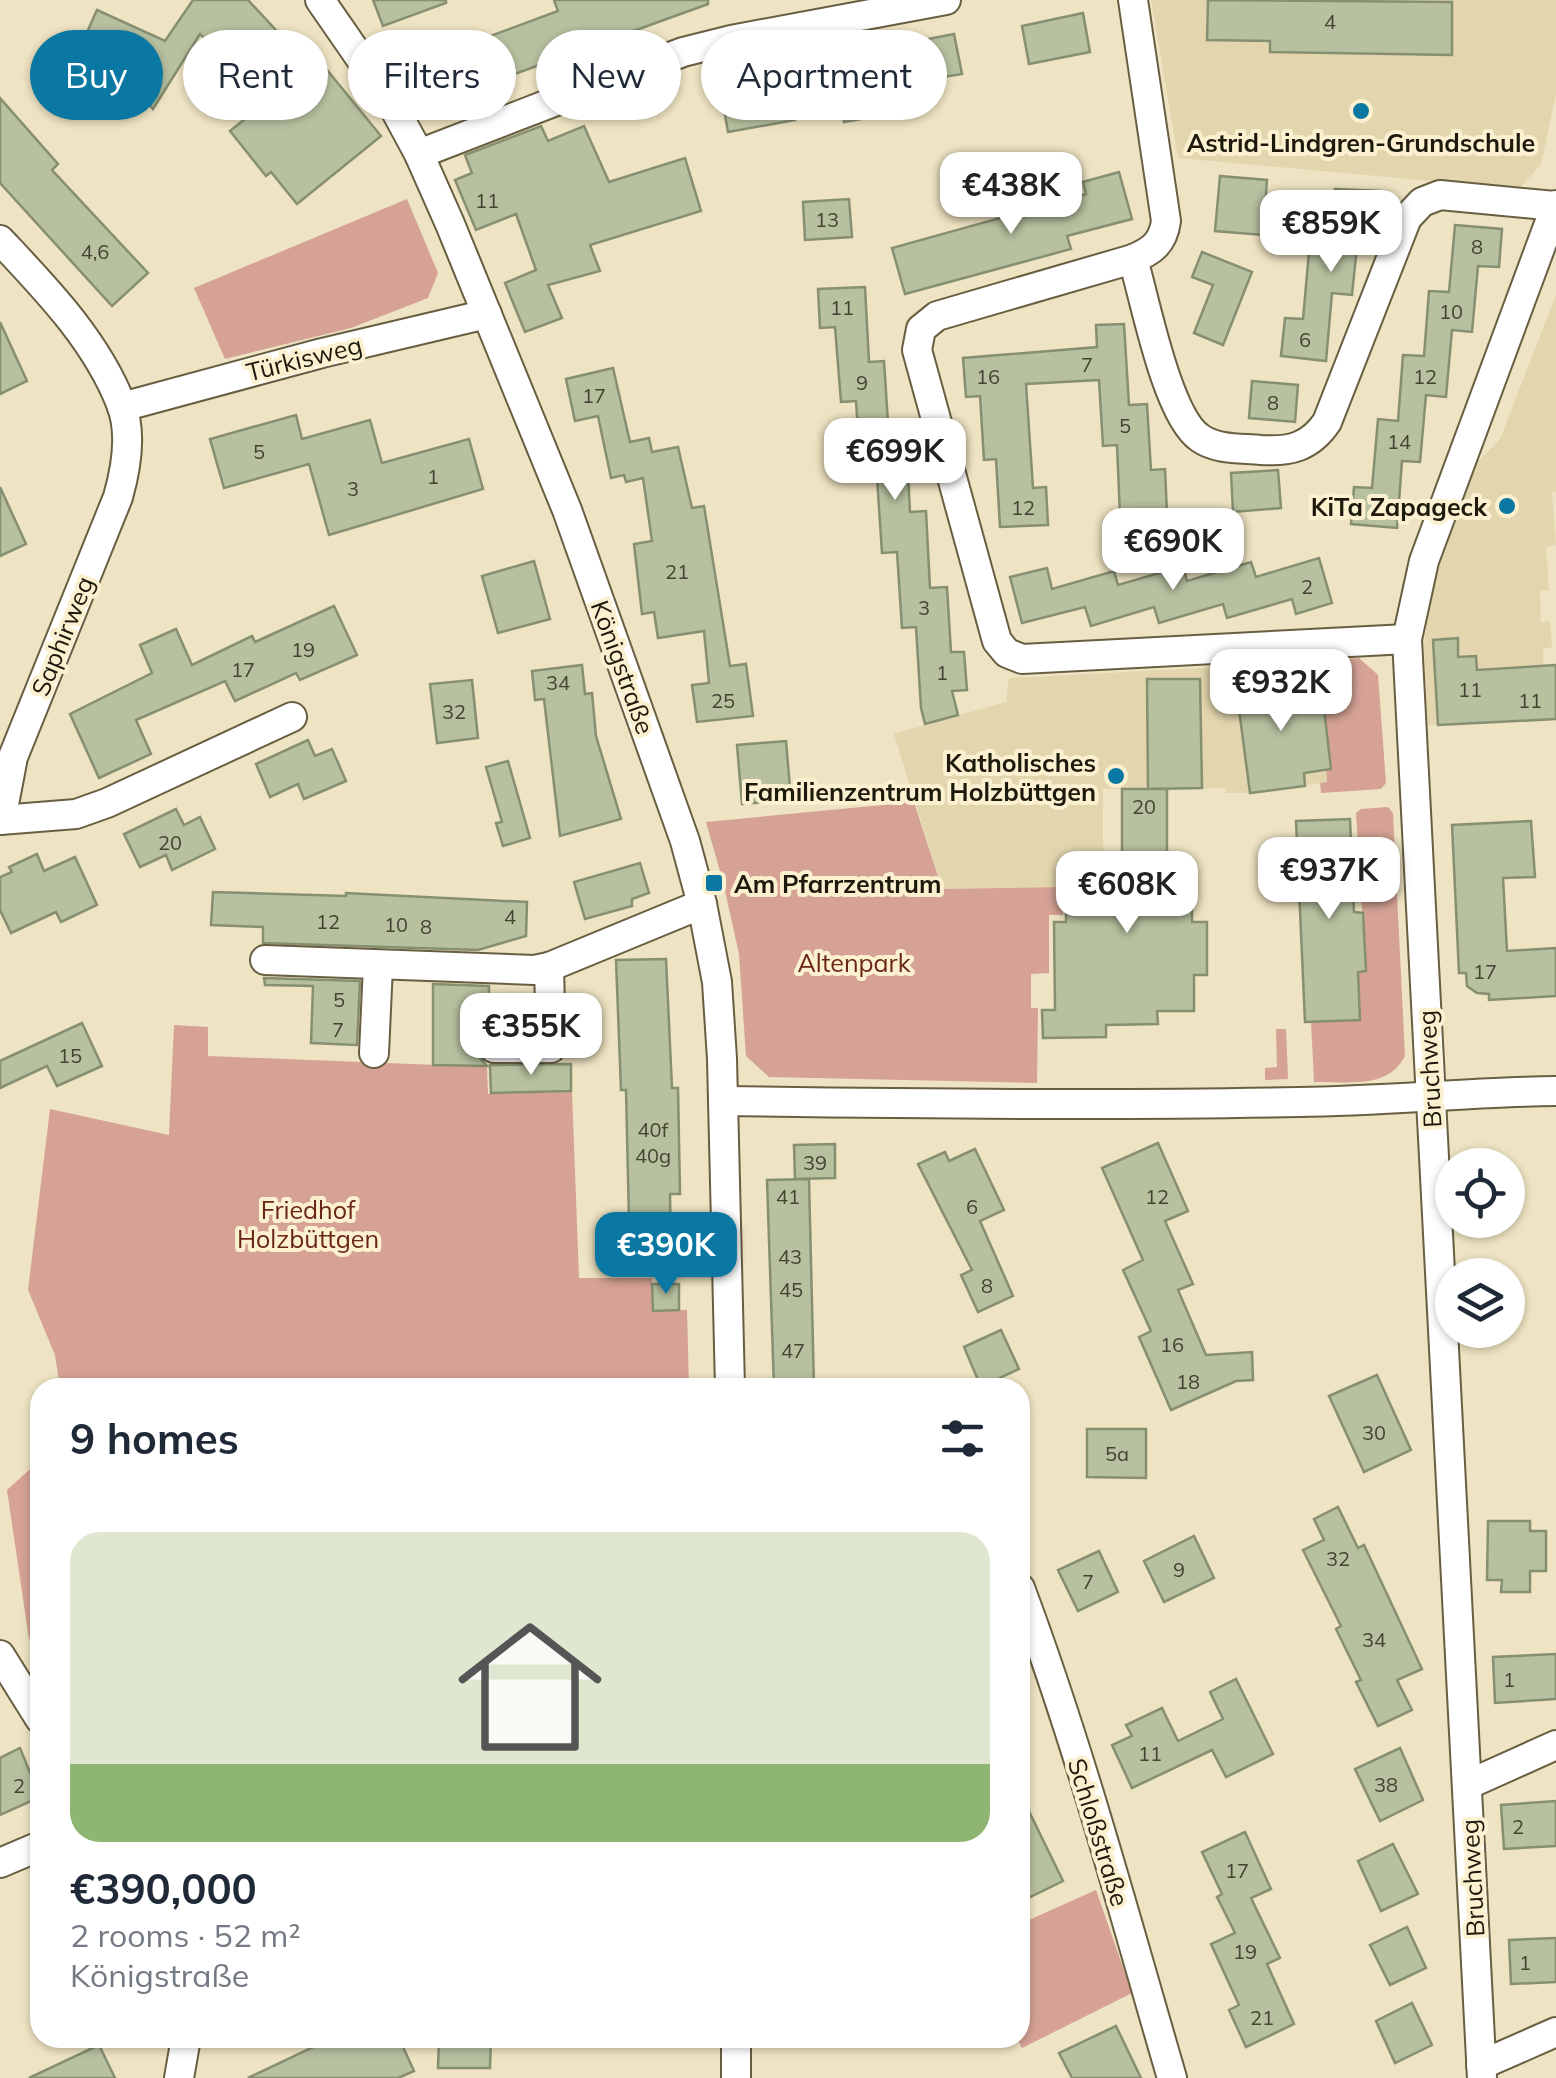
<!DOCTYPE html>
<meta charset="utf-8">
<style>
:root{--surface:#fff;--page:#f6f6f7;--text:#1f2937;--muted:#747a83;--accent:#0a78a2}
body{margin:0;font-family:Mulish,sans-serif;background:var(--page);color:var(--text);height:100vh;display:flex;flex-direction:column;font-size:38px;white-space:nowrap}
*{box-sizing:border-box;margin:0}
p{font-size:32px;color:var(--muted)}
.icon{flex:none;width:55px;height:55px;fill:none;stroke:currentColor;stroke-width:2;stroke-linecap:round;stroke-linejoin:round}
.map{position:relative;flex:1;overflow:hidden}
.panel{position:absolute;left:30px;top:1378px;width:1000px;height:670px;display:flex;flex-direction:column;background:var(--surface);border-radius:30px;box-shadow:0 2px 8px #0004}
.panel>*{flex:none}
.top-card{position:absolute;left:30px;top:30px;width:1000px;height:90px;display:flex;gap:20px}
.controls{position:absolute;left:1435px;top:1148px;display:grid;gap:20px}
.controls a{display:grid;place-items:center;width:90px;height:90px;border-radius:50%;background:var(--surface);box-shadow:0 2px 8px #0004;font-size:50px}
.price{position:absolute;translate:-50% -85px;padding:0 22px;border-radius:20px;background:#fff;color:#222;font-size:32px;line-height:65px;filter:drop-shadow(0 2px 5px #0008)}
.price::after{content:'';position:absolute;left:50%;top:60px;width:30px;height:22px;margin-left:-15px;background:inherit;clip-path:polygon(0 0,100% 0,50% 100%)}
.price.on{background:var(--accent);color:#fff}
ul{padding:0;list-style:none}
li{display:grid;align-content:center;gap:20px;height:530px;padding:0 40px}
li span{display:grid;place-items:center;height:310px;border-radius:30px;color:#555}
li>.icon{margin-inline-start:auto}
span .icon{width:180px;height:180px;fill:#fffc;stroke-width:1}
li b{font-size:42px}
h2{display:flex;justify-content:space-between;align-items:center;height:120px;padding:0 40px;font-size:42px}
.chip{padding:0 35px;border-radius:45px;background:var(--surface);box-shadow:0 2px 8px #0004;font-size:35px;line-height:90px}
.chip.on{background:var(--accent);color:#fff}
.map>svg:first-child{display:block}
.built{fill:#e3d6ae}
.green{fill:#d5a295}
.building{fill:#b7c09f;stroke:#878f71;stroke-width:2.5}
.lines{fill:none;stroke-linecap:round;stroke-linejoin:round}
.minor-casing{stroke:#685e41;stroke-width:32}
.minor{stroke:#fff;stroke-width:28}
.poi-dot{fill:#0a78a2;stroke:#fbf0cf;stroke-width:4}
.labels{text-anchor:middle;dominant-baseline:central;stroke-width:8;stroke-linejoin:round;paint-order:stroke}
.number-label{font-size:20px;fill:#444332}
.poi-label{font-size:25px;font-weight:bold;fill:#1d190d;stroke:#fbf0cf;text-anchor:end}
.street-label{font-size:25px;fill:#1d190d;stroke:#fbf0cf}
.park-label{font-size:25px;fill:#6a2615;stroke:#fbf0cf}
</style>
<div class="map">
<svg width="1556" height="2078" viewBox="0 0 1556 2078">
<rect width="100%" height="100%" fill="#eee3c2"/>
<g class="built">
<path d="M 1151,0 L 1556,0 L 1556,94 L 1541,164 L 1519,189 L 1178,158 Z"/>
<path d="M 1556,295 L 1556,492 L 1552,493 L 1556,545 L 1546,547 L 1549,590 L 1540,591 L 1541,622 L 1550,621 L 1552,647 L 1543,649 L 1544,678 L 1505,721 L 1427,725 L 1424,643 L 1434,581 L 1477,463 L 1500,439 Z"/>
<path d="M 1297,663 L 1300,694 L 1322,692 L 1327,782 L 1250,793 L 1226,793 L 1226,788 L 1103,789 L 1103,859 L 1064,859 L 1064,887 L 942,889 L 894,734 L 1006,702 L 1009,678 Z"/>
</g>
<g class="green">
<path d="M 407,199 L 438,273 L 428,298 L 351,328 L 225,359 L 194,288 Z"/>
<path d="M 1359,658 L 1378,675 L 1386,783 L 1381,789 L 1321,793 L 1320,783 L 1327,782 L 1321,692 L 1300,695 L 1297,663 Z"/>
<path d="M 914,802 L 942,889 L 1064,887 L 1063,915 L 1049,915 L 1049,973 L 1031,974 L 1031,1008 L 1038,1008 L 1037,1083 L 769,1077 L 746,1056 L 739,954 L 723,882 L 706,822 Z"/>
<path d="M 1388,807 L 1393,813 L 1405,1056 C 1388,1090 1346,1081 1314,1082 L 1311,1022 L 1360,1019 L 1357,972 L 1366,971 L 1356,813 L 1361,809 Z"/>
<path d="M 502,1007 L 533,1007 L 533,1030 L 526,1036 L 502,1035 Z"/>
<path d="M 174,1025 L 208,1027 L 208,1056 L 487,1067 L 488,1094 L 572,1092 L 579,1278 L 652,1278 L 653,1311 L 687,1310 L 689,1387 L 60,1387 L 55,1355 L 28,1290 L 50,1109 L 169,1135 Z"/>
<path d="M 1276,1029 L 1286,1029 L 1288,1079 L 1265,1080 L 1265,1068 L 1277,1067 Z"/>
<path d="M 40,1460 L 40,1633 L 29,1639 L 7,1490 Z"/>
<path d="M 1096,1890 L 1132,1993 L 1022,2048 L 1017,2038 L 1020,2038 L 1020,1924 Z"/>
</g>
<g class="building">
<path d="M 193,0 L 248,0 L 301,57 L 310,49 L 381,136 L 297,204 L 271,172 L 266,176 L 230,131 L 265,103 L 200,34 L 153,109 L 137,89 L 143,80 L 79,50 L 97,10 L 165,41 Z"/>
<path d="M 373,0 L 446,0 L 446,3 L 383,26 Z"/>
<path d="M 554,0 L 708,0 L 708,4 L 462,93 L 447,52 L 558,11 Z"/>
<path d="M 1208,0 L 1452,2 L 1452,55 L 1270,52 L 1270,41 L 1207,40 Z"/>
<path d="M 1083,13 L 1090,52 L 1029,64 L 1022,26 Z"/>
<path d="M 954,34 L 962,74 L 931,79 L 932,86 L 874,96 L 878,116 L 844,122 L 838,91 L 791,99 L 795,120 L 728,132 L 719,80 Z"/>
<path d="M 0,98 L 58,164 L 52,170 L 148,273 L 112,306 L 0,183 Z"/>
<path d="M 541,126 L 548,141 L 584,126 L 609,182 L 685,158 L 701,211 L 590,245 L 600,271 L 548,285 L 562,318 L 525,332 L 505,283 L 536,270 L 516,214 L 476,230 L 455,180 L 472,173 L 465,155 Z"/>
<path d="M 1119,172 L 1132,219 L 1067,236 L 1071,249 L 905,294 L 892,248 L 1086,194 L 1083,182 Z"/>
<path d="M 1220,176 L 1267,180 L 1263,235 L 1215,231 Z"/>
<path d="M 1335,189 L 1380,191 L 1378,228 L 1359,227 L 1352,295 L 1332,293 L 1326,361 L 1281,356 L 1285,318 L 1303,319 L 1309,252 L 1332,254 Z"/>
<path d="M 849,199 L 852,237 L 805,240 L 803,202 Z"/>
<path d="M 1455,225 L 1502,229 L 1499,267 L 1478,266 L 1472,332 L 1452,330 L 1446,397 L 1426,395 L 1420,462 L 1402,461 L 1397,528 L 1351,524 L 1354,487 L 1372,488 L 1378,419 L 1398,421 L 1403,355 L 1424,356 L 1429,291 L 1449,292 Z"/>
<path d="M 1202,252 L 1252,272 L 1223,345 L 1194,333 L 1213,285 L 1192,277 Z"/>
<path d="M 865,287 L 869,362 L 884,361 L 889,438 L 906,437 L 910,512 L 926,511 L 930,588 L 947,587 L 951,652 L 964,652 L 967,690 L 952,691 L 958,715 L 925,724 L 921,708 L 916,627 L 902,628 L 897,552 L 882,553 L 877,478 L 861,479 L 856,401 L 841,402 L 835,327 L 820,328 L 818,289 Z"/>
<path d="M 0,322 L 27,381 L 0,394 Z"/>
<path d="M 1124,324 L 1129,405 L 1147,404 L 1151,470 L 1165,469 L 1167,513 L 1120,516 L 1117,445 L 1103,446 L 1099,380 L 1026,384 L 1033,488 L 1046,487 L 1048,525 L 1000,527 L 996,459 L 984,460 L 980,396 L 966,397 L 963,358 L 1097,347 L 1096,325 Z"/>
<path d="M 613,368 L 630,442 L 649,438 L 652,452 L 678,447 L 692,508 L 704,506 L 730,666 L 746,664 L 753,716 L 697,722 L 692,685 L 709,683 L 704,631 L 658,638 L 654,612 L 642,614 L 634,544 L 652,541 L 643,478 L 626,482 L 624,475 L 611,478 L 598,416 L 575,421 L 566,379 Z"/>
<path d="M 1252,381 L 1298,385 L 1295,422 L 1249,418 Z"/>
<path d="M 296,415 L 302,439 L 370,420 L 382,463 L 469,439 L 483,489 L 329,535 L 309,464 L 224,488 L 210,439 Z"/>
<path d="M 1278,470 L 1281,508 L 1233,512 L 1231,473 Z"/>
<path d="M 0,487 L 26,544 L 0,556 Z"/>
<path d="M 1319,558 L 1332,603 L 1296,614 L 1292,599 L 1227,618 L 1223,604 L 1159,623 L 1154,607 L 1091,626 L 1085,607 L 1022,623 L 1010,577 L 1047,568 L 1052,589 L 1114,571 L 1118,585 L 1183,566 L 1187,581 L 1251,562 L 1256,577 Z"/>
<path d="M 534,561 L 550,619 L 498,633 L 482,576 Z"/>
<path d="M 334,606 L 357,655 L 300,680 L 296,673 L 235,701 L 225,681 L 136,720 L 151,754 L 99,778 L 70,714 L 152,673 L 140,645 L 176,629 L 192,665 L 252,636 L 255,642 Z"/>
<path d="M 1458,638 L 1458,657 L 1476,656 L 1477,670 L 1556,665 L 1556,719 L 1438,725 L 1433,640 Z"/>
<path d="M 582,665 L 585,694 L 592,693 L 596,736 L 621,819 L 560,836 L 544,699 L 535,700 L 532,671 Z"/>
<path d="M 1147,679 L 1200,679 L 1202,788 L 1148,789 Z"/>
<path d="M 1235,679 L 1291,679 L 1293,697 L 1322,692 L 1331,769 L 1304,773 L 1305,786 L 1250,793 Z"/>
<path d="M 472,680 L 478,738 L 437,743 L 430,684 Z"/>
<path d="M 308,740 L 315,756 L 332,749 L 346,781 L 304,799 L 298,784 L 270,797 L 256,764 Z"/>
<path d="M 786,741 L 791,800 L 742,804 L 737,745 Z"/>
<path d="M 508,761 L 530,838 L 503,846 L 496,823 L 502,822 L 486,767 Z"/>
<path d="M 1122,789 L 1167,789 L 1167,885 L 1192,885 L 1192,922 L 1207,922 L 1207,975 L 1194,975 L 1194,1011 L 1157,1011 L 1158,1024 L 1106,1025 L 1106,1037 L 1043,1038 L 1042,1010 L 1055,1010 L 1054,922 L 1066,922 L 1066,885 L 1102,885 L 1102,872 L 1122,872 Z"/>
<path d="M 176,809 L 184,825 L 200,817 L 215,849 L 172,870 L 166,855 L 140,867 L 124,834 Z"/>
<path d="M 1350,819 L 1354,912 L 1363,913 L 1366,971 L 1358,972 L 1360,1020 L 1305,1022 L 1296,821 Z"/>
<path d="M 1531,821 L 1535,877 L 1503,878 L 1507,951 L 1556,948 L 1556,996 L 1489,1000 L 1489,994 L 1477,993 L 1467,986 L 1466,973 L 1459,973 L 1452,825 Z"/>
<path d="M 37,854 L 44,871 L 75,857 L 97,905 L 61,922 L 56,912 L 11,933 L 0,910 L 0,877 L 12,872 L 9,867 Z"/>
<path d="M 640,863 L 649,893 L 632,899 L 632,906 L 585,919 L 574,882 Z"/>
<path d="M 213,892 L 346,896 L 346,893 L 527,902 L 526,936 L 478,950 L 263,943 L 263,927 L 211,925 Z"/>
<path d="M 666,959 L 672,1088 L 678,1088 L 680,1194 L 670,1194 L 671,1259 L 624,1259 L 624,1221 L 629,1221 L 626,1090 L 621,1090 L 616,960 Z"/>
<path d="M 264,978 L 360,981 L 357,1045 L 311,1043 L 313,986 L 265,985 Z"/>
<path d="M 433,984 L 489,986 L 488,1032 L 479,1038 L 477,1047 L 478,1056 L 487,1066 L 433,1065 Z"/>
<path d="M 82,1023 L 102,1066 L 57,1086 L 47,1066 L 0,1088 L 0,1061 Z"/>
<path d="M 571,1064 L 571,1091 L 491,1093 L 490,1065 Z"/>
<path d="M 1158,1143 L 1188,1211 L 1165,1221 L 1193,1284 L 1178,1290 L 1206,1355 L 1252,1352 L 1253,1380 L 1236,1381 L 1171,1410 L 1139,1337 L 1151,1331 L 1123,1270 L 1143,1260 L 1102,1168 Z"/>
<path d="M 835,1144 L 835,1178 L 795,1179 L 794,1145 Z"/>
<path d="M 975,1149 L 1004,1210 L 980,1221 L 1013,1296 L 978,1312 L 961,1275 L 972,1270 L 918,1164 L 945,1152 L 949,1161 Z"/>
<path d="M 809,1179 L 814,1388 L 774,1388 L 767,1180 Z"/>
<path d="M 652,1284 L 679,1284 L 679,1310 L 653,1311 Z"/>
<path d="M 1001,1330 L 1019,1369 L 981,1387 L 964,1347 Z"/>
<path d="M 1377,1375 L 1411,1450 L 1364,1472 L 1329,1396 Z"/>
<path d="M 1087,1429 L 1146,1429 L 1146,1478 L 1087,1477 Z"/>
<path d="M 1338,1507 L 1358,1548 L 1364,1545 L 1422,1669 L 1397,1680 L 1412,1710 L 1378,1726 L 1356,1682 L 1361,1680 L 1336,1629 L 1341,1626 L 1303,1550 L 1324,1540 L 1314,1519 Z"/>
<path d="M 1488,1521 L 1530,1521 L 1530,1531 L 1546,1531 L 1546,1571 L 1530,1571 L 1530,1592 L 1501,1592 L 1502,1580 L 1487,1580 Z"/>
<path d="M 1194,1536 L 1214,1578 L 1164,1602 L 1144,1561 Z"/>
<path d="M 1099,1551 L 1118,1592 L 1078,1611 L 1058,1570 Z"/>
<path d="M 1556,1654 L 1556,1699 L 1495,1703 L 1493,1657 Z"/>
<path d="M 1236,1679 L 1273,1754 L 1226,1777 L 1212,1750 L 1132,1788 L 1112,1745 L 1132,1736 L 1126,1725 L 1162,1708 L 1178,1741 L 1223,1719 L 1210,1692 Z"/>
<path d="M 20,1748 L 40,1797 L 0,1815 L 0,1758 Z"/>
<path d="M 1400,1748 L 1423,1800 L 1380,1821 L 1355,1769 Z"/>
<path d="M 1020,1793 L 1063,1881 L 1020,1902 Z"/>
<path d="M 1556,1801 L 1556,1846 L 1504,1849 L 1501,1805 Z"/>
<path d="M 1245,1832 L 1271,1889 L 1251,1898 L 1280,1958 L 1267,1964 L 1294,2024 L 1246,2047 L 1229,2010 L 1239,2005 L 1211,1944 L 1235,1933 L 1217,1897 L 1222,1894 L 1202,1852 Z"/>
<path d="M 1393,1844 L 1418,1894 L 1381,1911 L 1358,1861 Z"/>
<path d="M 1407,1927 L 1426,1968 L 1390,1985 L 1370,1945 Z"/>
<path d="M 1556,1938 L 1556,1982 L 1511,1984 L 1509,1940 Z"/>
<path d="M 1412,2003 L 1432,2045 L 1395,2063 L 1376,2021 Z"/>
<path d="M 1116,2026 L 1141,2078 L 1072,2078 L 1059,2053 Z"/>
<path d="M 332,2038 L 399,2038 L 414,2071 L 398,2078 L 248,2078 Z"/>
<path d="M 439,2038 L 491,2038 L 490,2068 L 438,2068 Z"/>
<path d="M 99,2045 L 115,2078 L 29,2078 Z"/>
</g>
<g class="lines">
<g class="minor-casing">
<g id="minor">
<path d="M 320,0 L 392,104 L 419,154 L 450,224 L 567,510 L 685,841 L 702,904 L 717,982 L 722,1059 L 730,1388"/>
<path d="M 1133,0 L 1166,221 C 1163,243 1152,251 1133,259 C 1145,300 1167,416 1200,438 C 1217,450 1241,448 1261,450 C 1290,452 1310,447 1327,422 L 1407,218 L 1422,202 L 1440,195 L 1555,206"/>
<path d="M 419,154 L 683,52 L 731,40 L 946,0"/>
<path d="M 0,240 C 46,289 96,340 121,404 C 132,432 126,469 118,497 L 13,757 L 1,820"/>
<path d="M 1133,259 L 937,316 L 921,329 L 917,350 L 997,641 L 1007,653 L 1022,659 L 1407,639"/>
<path d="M 122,407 L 322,353 L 487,314"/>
<path d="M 0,820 L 76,814 L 107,803 L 292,717"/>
<path d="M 265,960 L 534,970 L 549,967 L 702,904"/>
<path d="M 494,1048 L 551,1048 L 549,967"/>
<path d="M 374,1053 L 378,966"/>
<path d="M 723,1101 C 915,1104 1107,1106 1299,1102 C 1385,1101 1470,1092 1556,1091"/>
<path d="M 1020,1588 C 1080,1748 1124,1914 1172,2078"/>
<path d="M 0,1655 L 40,1719"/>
<path d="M 1467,1785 L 1556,1745"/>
<path d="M 0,1863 L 40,1846"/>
<path d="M 736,2038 L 736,2078"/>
<path d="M 1481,2065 L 1556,2032"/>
<path d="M 179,2078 L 186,2038"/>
<path d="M 1482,2078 L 1407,639 L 1424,561 L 1556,205"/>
</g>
</g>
<use href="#minor" class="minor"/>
</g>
<g class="poi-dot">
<circle cx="1361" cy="111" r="10"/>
<circle cx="1507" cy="506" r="10"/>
<circle cx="1116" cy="776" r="10"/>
<rect x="704" y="873" width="20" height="20" rx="5"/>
</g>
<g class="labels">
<g class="number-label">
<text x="1330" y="21">4</text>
<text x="487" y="200">11</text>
<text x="827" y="219">13</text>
<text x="1477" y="246">8</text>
<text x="95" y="251">4,6</text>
<text x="842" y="307">11</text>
<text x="1451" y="311">10</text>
<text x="1305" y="339">6</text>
<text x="1087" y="364">7</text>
<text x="988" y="376">16</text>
<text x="1425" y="376">12</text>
<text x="862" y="382">9</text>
<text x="594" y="395">17</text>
<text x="1273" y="402">8</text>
<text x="1125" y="425">5</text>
<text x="1399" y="441">14</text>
<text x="259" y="451">5</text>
<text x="433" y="476">1</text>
<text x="353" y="488">3</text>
<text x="1023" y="507">12</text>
<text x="677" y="571">21</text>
<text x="1307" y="586">2</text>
<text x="924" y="607">3</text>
<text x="303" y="649">19</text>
<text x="243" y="669">17</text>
<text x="942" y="672">1</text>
<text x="558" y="682">34</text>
<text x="1470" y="689">11</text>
<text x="723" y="700">25</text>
<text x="1530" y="700">11</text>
<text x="454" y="711">32</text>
<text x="1144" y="806">20</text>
<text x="170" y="842">20</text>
<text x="510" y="916">4</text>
<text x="328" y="921">12</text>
<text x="396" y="924">10</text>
<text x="426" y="926">8</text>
<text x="1485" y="971">17</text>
<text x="339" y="999">5</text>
<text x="338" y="1029">7</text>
<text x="70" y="1055">15</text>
<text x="653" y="1129">40f</text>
<text x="653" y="1155">40g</text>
<text x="815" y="1162">39</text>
<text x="788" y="1196">41</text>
<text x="1157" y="1196">12</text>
<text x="972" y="1206">6</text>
<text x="790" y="1256">43</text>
<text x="987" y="1285">8</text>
<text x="791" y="1289">45</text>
<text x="1172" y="1344">16</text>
<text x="793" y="1350">47</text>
<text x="1188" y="1381">18</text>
<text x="1374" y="1432">30</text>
<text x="1117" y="1453">5a</text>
<text x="1338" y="1558">32</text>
<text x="1179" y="1569">9</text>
<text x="1088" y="1581">7</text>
<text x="1374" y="1639">34</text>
<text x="1509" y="1679">1</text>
<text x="1150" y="1753">11</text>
<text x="1386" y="1784">38</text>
<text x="19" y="1785">2</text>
<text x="1518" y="1826">2</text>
<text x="1237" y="1870">17</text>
<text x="1245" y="1951">19</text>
<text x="1525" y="1962">1</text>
<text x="1262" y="2017">21</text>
</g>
<g class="poi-label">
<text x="1361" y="142" text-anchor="middle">Astrid-Lindgren-Grundschule</text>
<text x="1487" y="506">KiTa Zapageck</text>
<text x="1096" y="762">Katholisches<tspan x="1096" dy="29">Familienzentrum Holzbüttgen</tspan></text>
<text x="734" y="883" text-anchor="start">Am Pfarrzentrum</text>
</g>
<g class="street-label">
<text transform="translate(304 358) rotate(-14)">Türkisweg</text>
<text transform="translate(62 636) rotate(-68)">Saphirweg</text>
<text transform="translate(623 667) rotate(70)">Königstraße</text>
<text transform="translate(1429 1069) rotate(-93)">Bruchweg</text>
<text transform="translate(1099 1832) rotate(73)">Schloßstraße</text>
<text transform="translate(1472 1878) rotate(-93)">Bruchweg</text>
</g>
<g class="park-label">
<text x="854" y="962">Altenpark</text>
<text x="308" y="1209">Friedhof<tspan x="308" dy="29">Holzbüttgen</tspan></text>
</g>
</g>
</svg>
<div class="controls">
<a><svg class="icon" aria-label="locate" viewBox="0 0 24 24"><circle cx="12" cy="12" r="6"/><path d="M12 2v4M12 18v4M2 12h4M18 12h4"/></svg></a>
<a><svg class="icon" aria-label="layers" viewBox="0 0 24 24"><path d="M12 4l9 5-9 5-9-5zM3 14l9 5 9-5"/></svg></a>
</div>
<b class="price" style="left:1011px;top:237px">€438K</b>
<b class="price" style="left:1331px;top:275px">€859K</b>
<b class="price" style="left:895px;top:503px">€699K</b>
<b class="price" style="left:1173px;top:593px">€690K</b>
<b class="price" style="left:1281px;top:734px">€932K</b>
<b class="price" style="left:1329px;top:922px">€937K</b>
<b class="price" style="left:1127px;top:936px">€608K</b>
<b class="price" style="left:531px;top:1078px">€355K</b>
<b class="price on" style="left:666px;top:1297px">€390K</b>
<div class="top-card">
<a class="chip on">Buy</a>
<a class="chip">Rent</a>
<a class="chip">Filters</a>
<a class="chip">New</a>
<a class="chip">Apartment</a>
</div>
<section class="panel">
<h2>9 homes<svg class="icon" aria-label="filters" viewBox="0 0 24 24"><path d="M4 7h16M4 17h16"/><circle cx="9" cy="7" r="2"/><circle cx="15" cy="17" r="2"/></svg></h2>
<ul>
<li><span style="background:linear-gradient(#dfe7d0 75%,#8fb573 0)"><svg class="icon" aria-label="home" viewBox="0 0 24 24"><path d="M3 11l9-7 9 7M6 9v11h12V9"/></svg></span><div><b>€390,000</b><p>2 rooms · 52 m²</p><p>Königstraße</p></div></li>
</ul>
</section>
</div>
